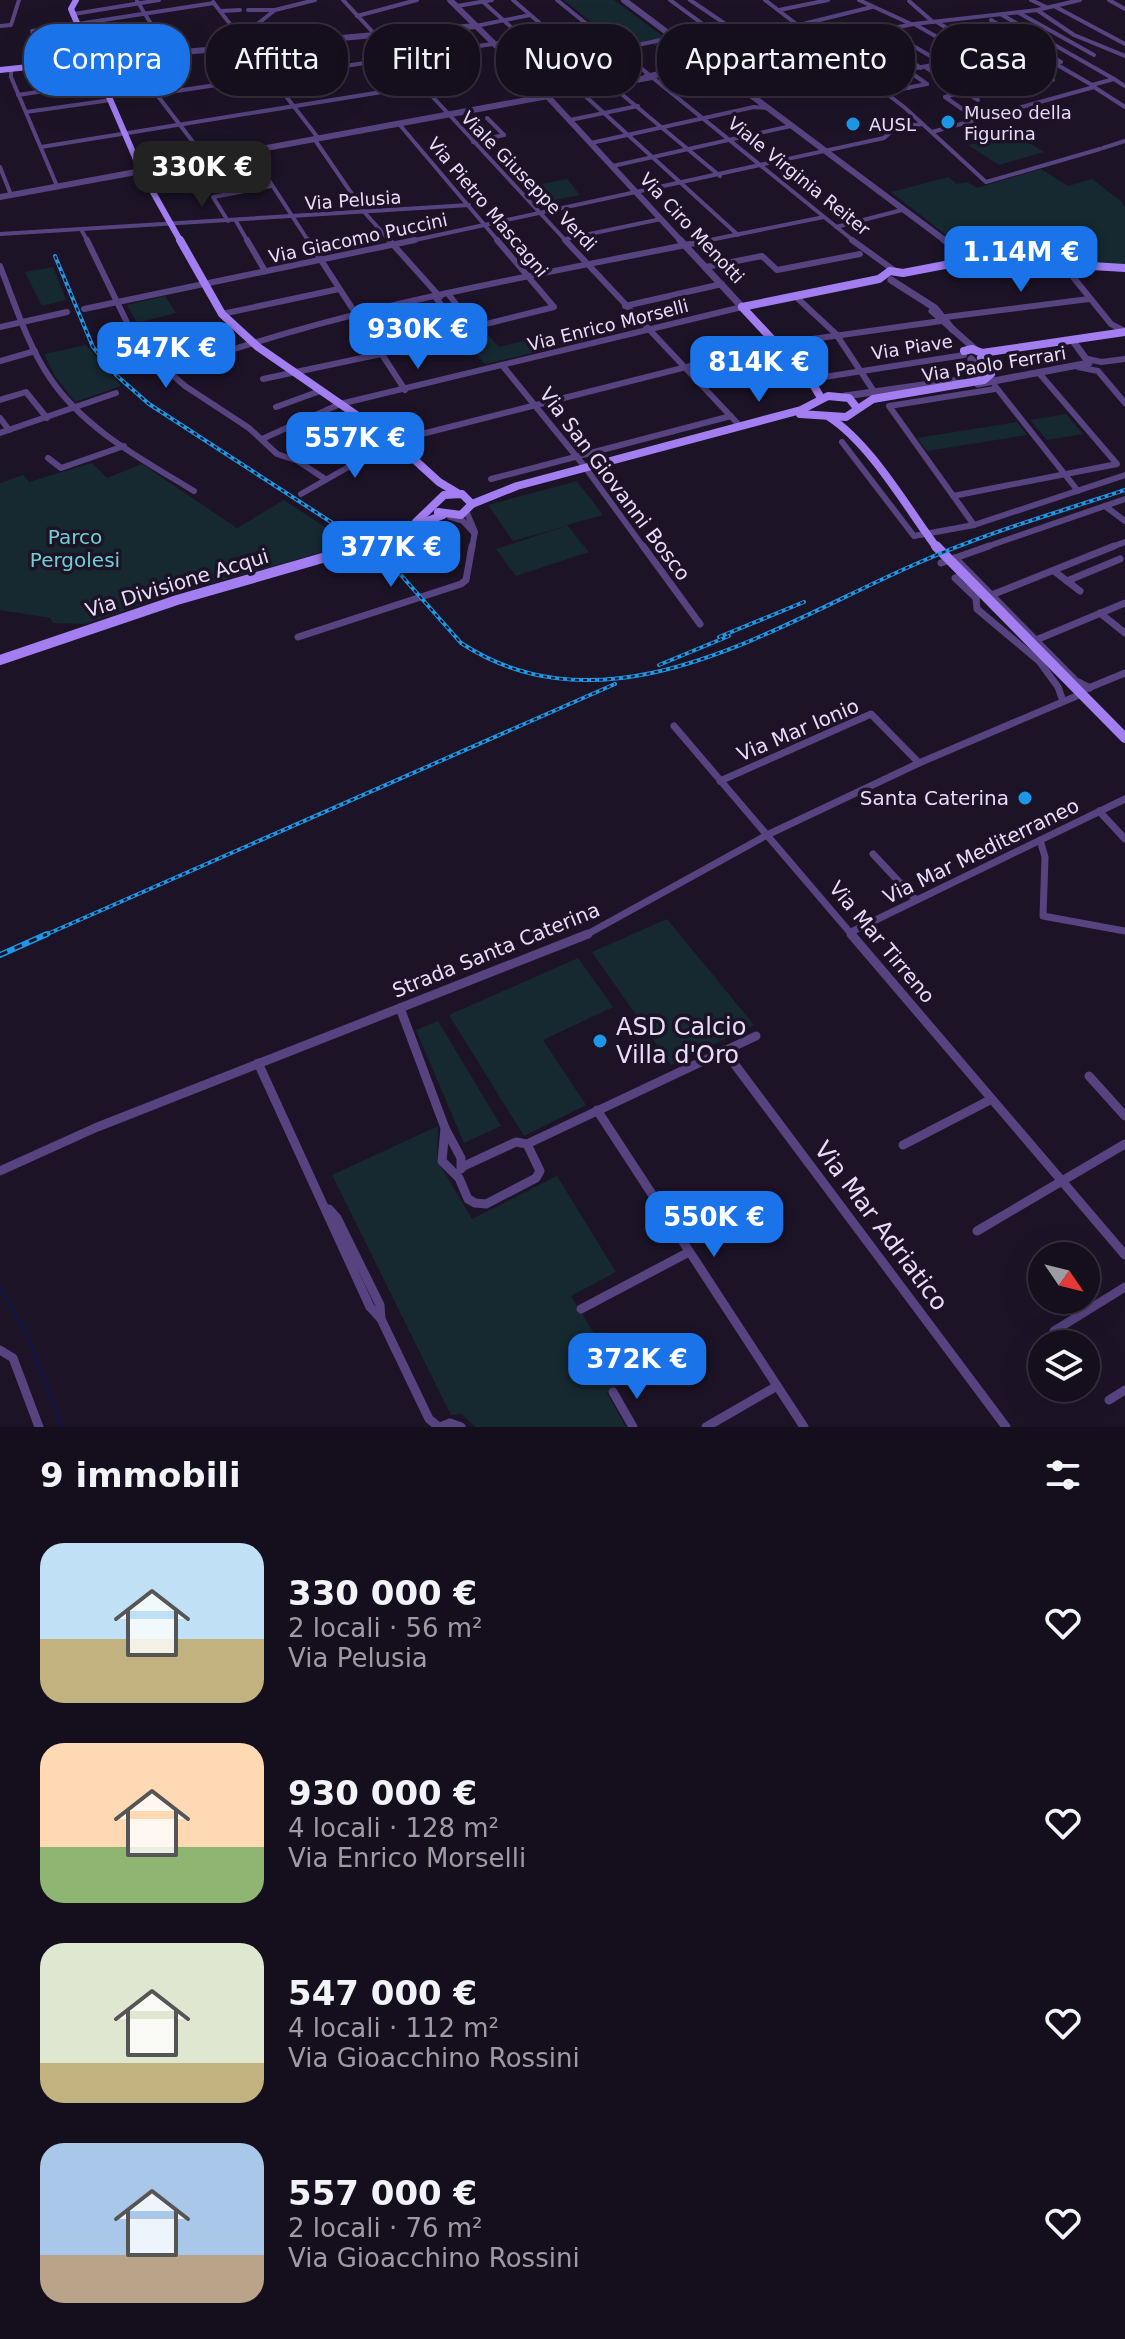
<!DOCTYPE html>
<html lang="it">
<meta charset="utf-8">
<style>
:root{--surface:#150e1d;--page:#1e1726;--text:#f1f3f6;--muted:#9d9ca4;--line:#342e3b;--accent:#1a73e8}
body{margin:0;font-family:"DejaVu Sans",sans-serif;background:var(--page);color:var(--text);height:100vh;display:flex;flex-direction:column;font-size:30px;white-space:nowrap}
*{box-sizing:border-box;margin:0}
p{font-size:26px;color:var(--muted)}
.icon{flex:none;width:44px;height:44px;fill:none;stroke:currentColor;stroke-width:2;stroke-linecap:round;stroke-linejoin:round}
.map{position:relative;height:1427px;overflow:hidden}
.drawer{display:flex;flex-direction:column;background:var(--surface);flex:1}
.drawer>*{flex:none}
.banner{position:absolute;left:24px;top:24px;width:1078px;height:72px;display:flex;gap:16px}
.needle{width:52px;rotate:125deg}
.fabs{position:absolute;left:1028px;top:1242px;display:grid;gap:16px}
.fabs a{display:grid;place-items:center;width:72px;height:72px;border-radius:50%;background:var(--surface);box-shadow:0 8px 32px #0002,0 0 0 2px var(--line);font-size:40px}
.price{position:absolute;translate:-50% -68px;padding:0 18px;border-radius:16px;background:var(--accent);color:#fff;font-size:26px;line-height:52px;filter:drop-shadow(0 2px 4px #0008)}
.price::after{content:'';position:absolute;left:50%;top:48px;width:24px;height:18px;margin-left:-12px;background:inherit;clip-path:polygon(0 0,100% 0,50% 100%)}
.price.active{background:#222;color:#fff}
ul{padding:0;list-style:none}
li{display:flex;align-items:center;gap:24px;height:200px;padding:0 40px}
li span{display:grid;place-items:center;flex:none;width:224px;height:160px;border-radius:24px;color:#555}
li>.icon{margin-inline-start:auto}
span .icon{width:96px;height:96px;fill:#fffc;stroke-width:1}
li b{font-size:34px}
h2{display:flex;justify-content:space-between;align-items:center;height:96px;padding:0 40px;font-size:34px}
.chip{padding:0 28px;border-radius:32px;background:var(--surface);box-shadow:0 8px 32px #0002,0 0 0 2px var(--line);font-size:28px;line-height:72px}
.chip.active{background:var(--accent);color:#fff}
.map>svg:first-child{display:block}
.green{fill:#162930}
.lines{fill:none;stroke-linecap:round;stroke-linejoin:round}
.stream{stroke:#111441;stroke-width:3}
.minor-far3{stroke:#574380;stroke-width:4}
.minor-far2{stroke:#574380;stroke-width:6}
.minor-far1{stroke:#574380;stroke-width:7}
.minor{stroke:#574380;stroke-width:9}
.tertiary-far1{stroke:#574380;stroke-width:6}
.tertiary{stroke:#574380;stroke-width:7}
.secondary-far2{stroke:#a27ef1;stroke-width:6}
.secondary-far1{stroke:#a27ef1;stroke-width:8}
.secondary{stroke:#a27ef1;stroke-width:10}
.rail-far1-casing{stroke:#1d98e6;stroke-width:4}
.rail-casing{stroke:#1d98e6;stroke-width:6}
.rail-far1{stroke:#1c1327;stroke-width:2;stroke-dasharray:4;stroke-linecap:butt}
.rail{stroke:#1c1327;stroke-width:3;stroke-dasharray:8;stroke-linecap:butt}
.poi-dot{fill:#1d98e6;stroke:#1c1327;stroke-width:3}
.labels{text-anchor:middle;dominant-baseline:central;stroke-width:7;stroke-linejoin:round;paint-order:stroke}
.far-poi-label{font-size:18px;fill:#e9dcfb;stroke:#1c1327;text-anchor:start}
.far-street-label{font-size:18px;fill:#e9dcfb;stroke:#1c1327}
.street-label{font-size:20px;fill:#e9dcfb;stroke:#1c1327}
.park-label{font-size:20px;fill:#6fd0d4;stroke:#1c1327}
.poi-label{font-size:20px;fill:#e9dcfb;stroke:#1c1327;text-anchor:end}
.near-poi-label{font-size:24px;fill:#e9dcfb;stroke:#1c1327;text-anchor:start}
.near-street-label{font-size:24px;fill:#e9dcfb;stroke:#1c1327}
</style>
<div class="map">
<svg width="1125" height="1427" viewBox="0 0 1125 1427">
<rect width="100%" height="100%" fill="#1c1327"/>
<g class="green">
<path d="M 564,0 L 614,0 L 687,54 L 671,57 L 650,42 L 622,47 Z"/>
<path d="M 1012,133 L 1044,152 L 999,165 L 968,145 Z"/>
<path d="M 1041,169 L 1068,186 L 1092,179 L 1121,201 L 1125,208 L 1125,265 L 981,253 L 946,235 L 891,192 L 949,177 L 957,184 L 967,182 L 977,188 Z"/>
<path d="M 567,179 L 580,195 L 541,203 L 522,184 L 530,186 Z"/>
<path d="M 53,267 L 66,300 L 42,306 L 25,272 Z"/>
<path d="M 165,296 L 176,313 L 137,323 L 127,305 Z"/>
<path d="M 482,328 L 499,347 L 535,338 L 546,350 L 485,364 L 457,333 Z"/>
<path d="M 86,345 L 121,386 L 75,402 L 55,376 L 44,354 Z"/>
<path d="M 1066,414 L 1083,434 L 1047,440 L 1030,420 Z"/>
<path d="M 1017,422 L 1027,435 L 927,451 L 917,438 Z"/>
<path d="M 92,463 L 107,478 L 142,464 L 237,528 L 284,500 L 351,544 L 174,594 L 85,624 L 53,623 L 50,618 L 0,610 L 0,483 L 23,475 L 29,482 Z"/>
<path d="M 577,481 L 603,515 L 567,525 L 589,552 L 516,576 L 496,549 L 567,526 L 513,541 L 488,505 Z"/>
<path d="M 667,919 L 754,1025 L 671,1065 L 592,952 Z"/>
<path d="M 578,958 L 613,1007 L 543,1040 L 586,1105 L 524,1136 L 449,1015 Z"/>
<path d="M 438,1021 L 501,1126 L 464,1143 L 416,1030 Z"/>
<path d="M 438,1126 L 437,1160 L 472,1219 L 557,1176 L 616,1272 L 571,1296 L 624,1382 L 607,1393 L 626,1427 L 475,1427 L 462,1414 L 451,1415 L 332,1175 Z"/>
</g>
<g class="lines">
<path class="stream" d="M 0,1287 L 28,1337 L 62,1427"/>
<g class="minor-far3">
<path d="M 343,0 L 567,242"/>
<path d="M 481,0 L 572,82"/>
<path d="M 513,0 L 600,75"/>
<path d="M 557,0 L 855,242"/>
<path d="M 670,0 L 746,56"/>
<path d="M 690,0 L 767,52"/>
<path d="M 765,0 L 904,107 L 986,182 L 1100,149"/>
<path d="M 859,0 L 911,24"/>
<path d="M 1031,0 L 1046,7"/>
<path d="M 1109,0 L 1125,9"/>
<path d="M 137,1 L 169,53"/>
<path d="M 909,1 L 933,22"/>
<path d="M 213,2 L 319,139"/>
<path d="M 457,6 L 492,0"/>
<path d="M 1054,6 L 1125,44"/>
<path d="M 275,10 L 315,0"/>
<path d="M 779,10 L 828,0"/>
<path d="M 1037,10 L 1074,35 L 1125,56"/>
<path d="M 221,11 L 240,10"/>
<path d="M 1019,13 L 1094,55"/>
<path d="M 74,14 L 159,0"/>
<path d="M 1002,15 L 1114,79"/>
<path d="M 357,16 L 417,0"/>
<path d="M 991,20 L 1061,62"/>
<path d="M 937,22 L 983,51"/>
<path d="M 799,25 L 872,7"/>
<path d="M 916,25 L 1021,85"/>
<path d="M 0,26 L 11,25 L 19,0"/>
<path d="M 476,26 L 530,15"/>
<path d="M 687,29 L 703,25"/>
<path d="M 887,30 L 912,46"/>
<path d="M 867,34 L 921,68"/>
<path d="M 84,36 L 153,25"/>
<path d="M 240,38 L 275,10 L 248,10"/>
<path d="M 774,38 L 789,48"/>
<path d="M 847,38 L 871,54"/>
<path d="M 558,39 L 597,32"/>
<path d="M 679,41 L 733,29"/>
<path d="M 800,46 L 821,64"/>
<path d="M 915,47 L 982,86"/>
<path d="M 992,47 L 1008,44 L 1044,65 L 1059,62"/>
<path d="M 992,47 L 1053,80"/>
<path d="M 619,49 L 675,37"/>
<path d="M 988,54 L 1006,64"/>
<path d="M 128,57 L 206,159"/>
<path d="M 790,57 L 819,76"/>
<path d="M 841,60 L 890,49"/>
<path d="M 709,63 L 914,24 L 1037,10 L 1080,0"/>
<path d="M 1054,63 L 1092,85 L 1114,79 L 1125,86"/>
<path d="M 45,65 L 32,31 L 214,3"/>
<path d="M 518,67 L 578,56"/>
<path d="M 925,67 L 978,100"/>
<path d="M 11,69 L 11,77 L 57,186"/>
<path d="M 907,70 L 927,84"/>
<path d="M 164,72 L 173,91"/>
<path d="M 889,73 L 909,88"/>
<path d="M 866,77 L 944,63"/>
<path d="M 830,84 L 819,76 L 832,73 L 843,82"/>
<path d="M 613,87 L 720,176"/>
<path d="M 817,87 L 867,78"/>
<path d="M 538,88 L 641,66"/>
<path d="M 885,92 L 927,84"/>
<path d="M 156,94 L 553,35"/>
<path d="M 583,94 L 738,235"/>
<path d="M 18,95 L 103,82"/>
<path d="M 945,97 L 1009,78"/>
<path d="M 945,97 L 978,120"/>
<path d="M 26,112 L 111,100"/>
<path d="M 487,118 L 504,135"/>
<path d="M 570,120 L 638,106"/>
<path d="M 399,124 L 499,242"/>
<path d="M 932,132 L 1094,87 L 1125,107"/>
<path d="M 315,140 L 365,213 L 391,242"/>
<path d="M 473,142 L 504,135"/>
<path d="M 591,143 L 754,107 L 767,108"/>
<path d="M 41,147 L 419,86"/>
<path d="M 1103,148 L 1125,141"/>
<path d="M 250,151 L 309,242"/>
<path d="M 613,166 L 791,126"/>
<path d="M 0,167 L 11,195"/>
<path d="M 228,221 L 213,197 L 271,186"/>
<path d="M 236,221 L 248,242"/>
<path d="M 836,227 L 902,210"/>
<path d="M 82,231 L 88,242"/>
<path d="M 0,234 L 469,205"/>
<path d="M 566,239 L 661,219"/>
<path d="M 406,242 L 884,138 L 895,128 L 922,124"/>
<path d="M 700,242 L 824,217"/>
</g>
<g class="minor-far2">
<path d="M 87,240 L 134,337 L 149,354 L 185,386 L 249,428 L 277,454 L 298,461 L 325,479"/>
<path d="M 247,240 L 265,271"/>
<path d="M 308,240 L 405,390"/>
<path d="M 389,240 L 440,297"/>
<path d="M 565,240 L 740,426"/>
<path d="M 852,240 L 895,271"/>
<path d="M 0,266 C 15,304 27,344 50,378 C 85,430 142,459 194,491"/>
<path d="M 706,267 L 762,256 L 777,270 L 860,254"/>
<path d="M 1079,267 L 1069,272 L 1111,324 L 1125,331"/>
<path d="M 449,295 L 474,327 L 554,307 L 497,240"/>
<path d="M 795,296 L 836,334 L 873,390"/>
<path d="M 436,298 L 461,330"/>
<path d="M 625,306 L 722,284"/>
<path d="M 84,309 L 415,240"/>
<path d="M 222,314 L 339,289"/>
<path d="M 946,317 L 1089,299"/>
<path d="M 0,327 L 67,312"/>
<path d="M 149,354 L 230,325"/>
<path d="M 1088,359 L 1101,362 L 1125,359"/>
<path d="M 0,361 L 35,351"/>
<path d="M 502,365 L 585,467 L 644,548"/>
<path d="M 1078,367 L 1098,371 L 1125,403"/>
<path d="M 168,372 C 341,307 529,277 710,240"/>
<path d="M 818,378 L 964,355"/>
<path d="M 263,379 L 381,354"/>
<path d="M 995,386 L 1078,491"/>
<path d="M 0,400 L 26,392 L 47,418"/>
<path d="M 276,407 L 320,391"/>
<path d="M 0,418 L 9,430"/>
<path d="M 295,426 L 321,450 L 298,461"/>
<path d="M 0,433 L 116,393"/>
<path d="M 262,439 L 340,404 L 742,307"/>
<path d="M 842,442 L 914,536 L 974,525 L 1125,475"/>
<path d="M 48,458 L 61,468 L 124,446"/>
<path d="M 491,479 L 731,416"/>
<path d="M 301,494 L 394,441 L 777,344 L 941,321"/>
<path d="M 953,496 L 1117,464 L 1039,373"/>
<path d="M 1105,506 L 1125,521"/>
<path d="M 467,513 L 475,532 L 472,548"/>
<path d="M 450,517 L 463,521 L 474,533"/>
<path d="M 974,525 L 889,406 L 995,389"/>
<path d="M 983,548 L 1125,499"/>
<path d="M 1109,548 L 1125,542"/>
</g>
<g class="minor-far1">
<path d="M 643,546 L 700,624"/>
<path d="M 955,558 L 1076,681 L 1090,688"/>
<path d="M 941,563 L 989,546"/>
<path d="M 1054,571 L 1080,591"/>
<path d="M 968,573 L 955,578 L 976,598"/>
<path d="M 1067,581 L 1120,559"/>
<path d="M 994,594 L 1114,546"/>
<path d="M 976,598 L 977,609 L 1039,661 L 1058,687 L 1063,701"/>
<path d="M 1100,613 L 1125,633"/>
<path d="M 298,637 L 461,584 L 466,580 L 472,546"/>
<path d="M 1036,640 L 1125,603"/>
<path d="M 1086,689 L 1125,673"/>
<path d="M 674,726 L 853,936"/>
<path d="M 720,781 L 871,714 L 919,763"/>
<path d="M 1099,811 L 1125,839"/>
<path d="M 1040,840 L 1045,857 L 1043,916 L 1125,931"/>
<path d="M 873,854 L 916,900"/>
<path d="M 851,932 L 1125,799"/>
<path d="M 584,936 L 767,835 L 919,763 L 1079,695"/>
</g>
<g class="minor">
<path d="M 851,934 L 1125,1255"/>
<path d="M 400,1008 L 445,1128 L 461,1158 L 461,1169"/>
<path d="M 724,1050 L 1006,1427"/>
<path d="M 258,1063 L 370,1307 L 381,1319 L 429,1419 L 439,1427"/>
<path d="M 1089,1076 L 1125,1116"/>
<path d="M 597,1110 L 804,1427"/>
<path d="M 445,1128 L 442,1161 L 459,1178 L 468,1199 L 475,1203 L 486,1204 L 536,1178 L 540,1171 L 527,1144 L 516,1142 L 462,1167"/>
<path d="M 527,1144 L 756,1036"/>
<path d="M 903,1145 L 990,1100"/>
<path d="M 0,1171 L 95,1128 L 588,934"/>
<path d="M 329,1209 L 337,1218 L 380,1305 L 381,1319"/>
<path d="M 977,1231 L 1125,1144"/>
<path d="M 1066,1300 L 1078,1316"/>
<path d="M 581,1309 L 689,1252"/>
<path d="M 1054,1331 L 1125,1287"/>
<path d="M 0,1350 L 13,1358 L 39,1427"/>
<path d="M 613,1392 L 633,1427"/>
<path d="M 1109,1400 L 1125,1390"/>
<path d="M 440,1427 L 450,1423 L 461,1427"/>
<path d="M 706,1427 L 777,1386"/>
</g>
<g class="tertiary-far1">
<path d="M 450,0 L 549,98 L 682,242"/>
<path d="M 624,0 L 947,242"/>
<path d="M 94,60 L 476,26"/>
<path d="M 646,77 L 709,63"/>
<path d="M 0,197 L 652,77"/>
</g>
<g class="tertiary">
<path d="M 680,240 L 742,307"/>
<path d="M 944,240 L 984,259"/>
<path d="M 891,280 L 935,308 L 953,330"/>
<path d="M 932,311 L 975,349"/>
<path d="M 971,359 L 984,373 L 974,378"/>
<path d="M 978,384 L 1089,363 L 1073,341"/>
<path d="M 845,396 L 959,380"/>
</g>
<g class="secondary-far2">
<path d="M 76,0 L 71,9 L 141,171 L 181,242"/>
<path d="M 0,70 L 94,60"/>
</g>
<g class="secondary-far1">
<path d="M 180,240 L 222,314 L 258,347 L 394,441 L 439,482 L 459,494"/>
<path d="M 742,307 L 879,279 L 890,271 L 903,273 L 976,259 L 1125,268"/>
<path d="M 742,307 L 811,381 L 821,398"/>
<path d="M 964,351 L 972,349 L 982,353 L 1125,332"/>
<path d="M 800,414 L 846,417 L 873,399 L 984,380 L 991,374 L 981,358"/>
<path d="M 829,417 C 871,444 907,508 937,548"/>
<path d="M 472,504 L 517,486 L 801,410 L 828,396 L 849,398 L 857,408"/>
<path d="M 438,512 L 461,515 L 472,504"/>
<path d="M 416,522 L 444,495 L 462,494 L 472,504"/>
<path d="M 358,548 L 443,515"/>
</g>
<g class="secondary">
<path d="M 936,546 L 1125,738"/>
<path d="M 0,660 L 177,600 L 364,546"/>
</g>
<g class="rail-far1-casing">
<g id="rail-far1">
<path d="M 55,256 L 93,347 L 116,375 L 149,404 L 385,557 L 461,643 C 610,740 779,623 918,563 C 985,533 1056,513 1125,490"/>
<path d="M 719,637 L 804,602"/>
<path d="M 659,665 L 729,636"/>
<path d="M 43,936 L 615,684"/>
</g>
</g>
<g class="rail-casing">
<path id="rail" d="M 0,955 L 47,934"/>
</g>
<use href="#rail-far1" class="rail-far1"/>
<use href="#rail" class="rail"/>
</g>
<g class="poi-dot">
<circle cx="948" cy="122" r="8"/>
<circle cx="853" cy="124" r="8"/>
<circle cx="1025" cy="798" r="8"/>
<circle cx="600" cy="1041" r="8"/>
</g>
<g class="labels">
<g class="far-poi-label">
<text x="964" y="112">Museo della<tspan x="964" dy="21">Figurina</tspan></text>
<text x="869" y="124">AUSL</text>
</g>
<g class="far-street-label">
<text transform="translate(799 176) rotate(39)">Viale Virginia Reiter</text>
<text transform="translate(529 181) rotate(46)">Viale Giuseppe Verdi</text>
<text transform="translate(353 200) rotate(-4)">Via Pelusia</text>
<text transform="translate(488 207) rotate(50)">Via Pietro Mascagni</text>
<text transform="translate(692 228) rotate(47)">Via Ciro Menotti</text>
<text transform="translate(358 238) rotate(-12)">Via Giacomo Puccini</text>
<text transform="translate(608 325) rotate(-14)">Via Enrico Morselli</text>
<text transform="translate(912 347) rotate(-9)">Via Piave</text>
<text transform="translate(994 364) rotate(-9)">Via Paolo Ferrari</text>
</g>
<g class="street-label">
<text transform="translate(615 484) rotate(53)">Via San Giovanni Bosco</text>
<text transform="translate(177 583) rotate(-17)">Via Divisione Acqui</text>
<text transform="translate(798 730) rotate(-23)">Via Mar Ionio</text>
<text transform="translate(981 851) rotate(-26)">Via Mar Mediterraneo</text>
<text transform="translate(882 942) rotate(50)">Via Mar Tirreno</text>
<text transform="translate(496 950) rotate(-22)">Strada Santa Caterina</text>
</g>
<g class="park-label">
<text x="75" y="537">Parco<tspan x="75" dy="23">Pergolesi</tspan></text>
</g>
<g class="poi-label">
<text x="1009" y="798">Santa Caterina</text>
</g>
<g class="near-poi-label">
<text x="616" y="1027">ASD Calcio<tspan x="616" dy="28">Villa d'Oro</tspan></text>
</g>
<g class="near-street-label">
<text transform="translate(881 1226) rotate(53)">Via Mar Adriatico</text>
</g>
</g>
</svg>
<div class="fabs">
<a><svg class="needle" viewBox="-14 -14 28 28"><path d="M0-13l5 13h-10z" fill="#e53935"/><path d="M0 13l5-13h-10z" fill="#9d9ca4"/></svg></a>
<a><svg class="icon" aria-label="layers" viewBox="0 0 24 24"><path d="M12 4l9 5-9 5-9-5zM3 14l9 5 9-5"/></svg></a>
</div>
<b class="price active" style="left:202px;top:209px">330K €</b>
<b class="price" style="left:1021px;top:294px">1.14M €</b>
<b class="price" style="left:418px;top:371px">930K €</b>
<b class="price" style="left:166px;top:390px">547K €</b>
<b class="price" style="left:759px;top:404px">814K €</b>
<b class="price" style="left:355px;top:480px">557K €</b>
<b class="price" style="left:391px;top:589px">377K €</b>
<b class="price" style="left:714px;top:1259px">550K €</b>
<b class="price" style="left:637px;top:1401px">372K €</b>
<div class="banner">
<a class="chip active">Compra</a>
<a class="chip">Affitta</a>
<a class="chip">Filtri</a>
<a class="chip">Nuovo</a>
<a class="chip">Appartamento</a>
<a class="chip">Casa</a>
</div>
</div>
<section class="drawer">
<h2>9 immobili<svg class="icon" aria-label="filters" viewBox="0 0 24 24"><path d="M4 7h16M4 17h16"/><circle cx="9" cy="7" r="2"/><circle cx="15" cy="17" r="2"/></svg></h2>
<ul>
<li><span style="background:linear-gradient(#bfe0f5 60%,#c2b280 0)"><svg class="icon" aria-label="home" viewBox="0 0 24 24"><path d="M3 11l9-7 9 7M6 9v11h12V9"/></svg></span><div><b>330 000 €</b><p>2 locali · 56 m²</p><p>Via Pelusia</p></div><svg class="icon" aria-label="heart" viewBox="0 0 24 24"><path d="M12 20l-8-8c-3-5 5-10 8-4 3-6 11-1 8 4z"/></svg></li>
<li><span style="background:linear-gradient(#ffd9b3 65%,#8fb573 0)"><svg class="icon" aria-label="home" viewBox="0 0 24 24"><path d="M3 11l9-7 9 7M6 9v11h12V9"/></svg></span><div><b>930 000 €</b><p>4 locali · 128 m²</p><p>Via Enrico Morselli</p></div><svg class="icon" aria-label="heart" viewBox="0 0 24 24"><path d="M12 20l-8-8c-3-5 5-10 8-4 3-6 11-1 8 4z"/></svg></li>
<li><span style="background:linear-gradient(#dfe7d0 75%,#c2b280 0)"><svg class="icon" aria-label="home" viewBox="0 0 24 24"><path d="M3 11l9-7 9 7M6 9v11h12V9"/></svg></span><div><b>547 000 €</b><p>4 locali · 112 m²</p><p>Via Gioacchino Rossini</p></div><svg class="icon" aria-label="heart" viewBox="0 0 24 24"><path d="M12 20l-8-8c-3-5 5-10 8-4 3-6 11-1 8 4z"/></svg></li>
<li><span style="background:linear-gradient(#a9c7e8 70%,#b9a48a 0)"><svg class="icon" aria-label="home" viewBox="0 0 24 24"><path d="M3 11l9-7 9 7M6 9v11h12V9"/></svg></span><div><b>557 000 €</b><p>2 locali · 76 m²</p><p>Via Gioacchino Rossini</p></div><svg class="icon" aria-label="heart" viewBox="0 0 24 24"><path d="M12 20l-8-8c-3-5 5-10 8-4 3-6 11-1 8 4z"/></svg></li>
</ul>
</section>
